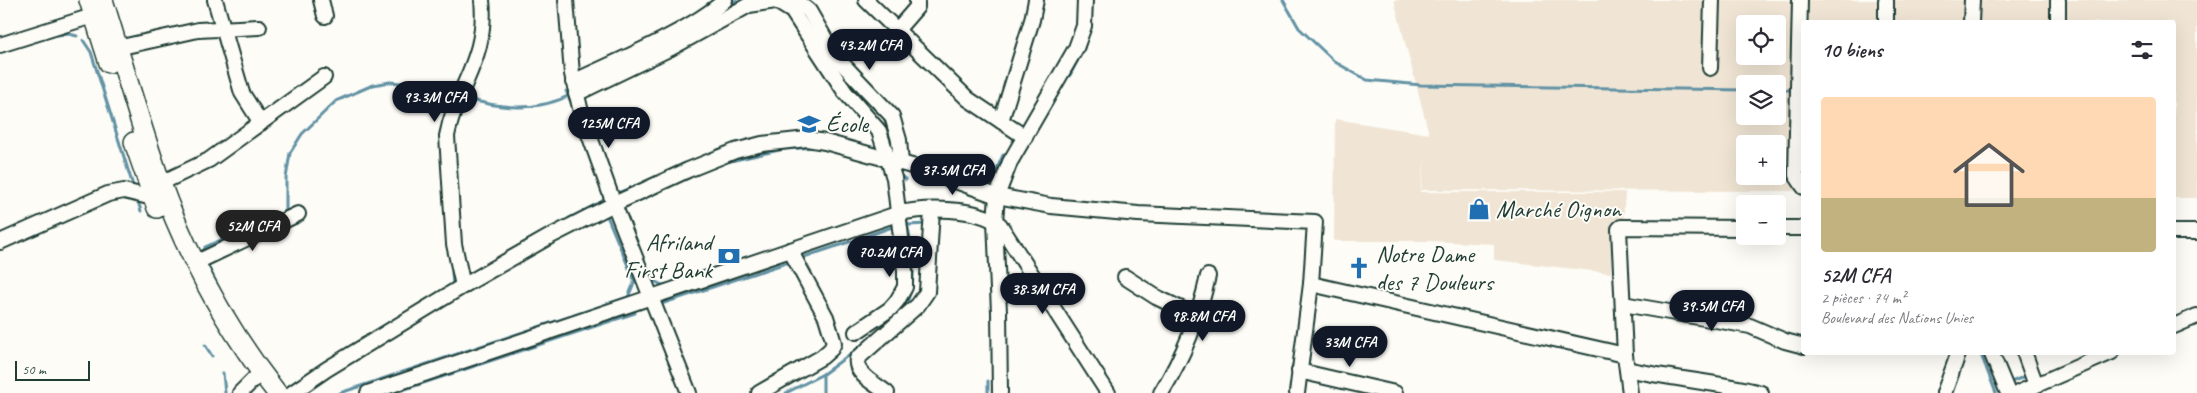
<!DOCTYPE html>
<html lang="fr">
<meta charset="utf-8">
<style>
:root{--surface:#fff;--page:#f7f7f7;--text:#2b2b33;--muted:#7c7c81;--accent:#111827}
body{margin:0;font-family:Caveat,sans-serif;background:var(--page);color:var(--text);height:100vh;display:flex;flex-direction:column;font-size:19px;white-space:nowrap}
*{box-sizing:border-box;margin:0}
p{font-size:16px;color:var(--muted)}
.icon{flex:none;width:28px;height:28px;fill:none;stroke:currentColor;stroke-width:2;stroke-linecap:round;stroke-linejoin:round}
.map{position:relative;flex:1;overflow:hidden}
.side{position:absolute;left:1801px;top:20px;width:375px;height:335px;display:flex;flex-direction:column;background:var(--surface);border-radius:5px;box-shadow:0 5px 20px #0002}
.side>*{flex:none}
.buttons{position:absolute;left:1736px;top:15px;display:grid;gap:10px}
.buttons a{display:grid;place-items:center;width:50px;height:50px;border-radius:5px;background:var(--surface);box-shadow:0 5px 20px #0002;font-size:25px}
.scale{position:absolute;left:15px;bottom:12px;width:75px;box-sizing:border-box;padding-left:5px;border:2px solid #1f3d34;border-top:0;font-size:14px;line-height:18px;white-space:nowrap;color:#1f3d34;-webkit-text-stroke:4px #fdfcf7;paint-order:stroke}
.price{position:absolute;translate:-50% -42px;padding:0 11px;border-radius:18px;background:var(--accent);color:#fff;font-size:16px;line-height:32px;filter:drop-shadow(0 1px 2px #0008)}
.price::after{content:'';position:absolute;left:50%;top:30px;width:15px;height:11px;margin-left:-8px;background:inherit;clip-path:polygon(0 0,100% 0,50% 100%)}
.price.on{background:#222;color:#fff}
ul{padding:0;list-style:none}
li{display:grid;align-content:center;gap:10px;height:265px;padding:0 20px}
li span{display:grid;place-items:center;height:155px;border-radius:5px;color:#555}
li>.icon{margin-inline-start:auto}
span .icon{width:90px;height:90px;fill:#fffc;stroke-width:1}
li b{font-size:21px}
h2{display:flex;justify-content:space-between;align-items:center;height:60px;padding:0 20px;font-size:21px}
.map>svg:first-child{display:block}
.built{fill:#f0e5d4;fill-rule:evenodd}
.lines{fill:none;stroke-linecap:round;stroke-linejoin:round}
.stream{stroke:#6292a4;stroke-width:3}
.minor-casing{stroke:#1f3d34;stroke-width:18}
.major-casing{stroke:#1f3d34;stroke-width:22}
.minor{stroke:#fdfcf7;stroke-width:14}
.major{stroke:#fdfcf7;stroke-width:19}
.labels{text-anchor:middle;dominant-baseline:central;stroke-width:4;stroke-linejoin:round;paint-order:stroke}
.poi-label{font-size:24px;fill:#1f3d34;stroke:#fdfcf7;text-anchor:start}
</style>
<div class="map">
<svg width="2197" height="393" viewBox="0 0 2197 393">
<rect width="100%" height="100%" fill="#fdfcf7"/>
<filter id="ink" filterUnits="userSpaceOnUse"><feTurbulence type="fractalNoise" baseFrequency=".02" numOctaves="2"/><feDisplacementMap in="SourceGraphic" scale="10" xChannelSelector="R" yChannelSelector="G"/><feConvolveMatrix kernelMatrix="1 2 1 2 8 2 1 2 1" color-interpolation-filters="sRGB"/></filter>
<g filter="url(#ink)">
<path class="built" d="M 1394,0 L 2197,0 L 2197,198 L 2174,198 L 2174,22 L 1804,22 L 1804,191 L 1421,190 L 1426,150 L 1420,192 L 1625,192 L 1623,226 L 1611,255 L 1611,273 L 1494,260 L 1494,244 L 1428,241 L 1334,241 L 1335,119 L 1429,134 ZM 1745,24 L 1778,24 L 1778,56 L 1745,56 ZM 1745,84 L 1778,84 L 1778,116 L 1745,116 ZM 1745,144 L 1778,144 L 1778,176 L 1745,176 Z"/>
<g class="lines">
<g class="stream">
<path d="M 1283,0 L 1299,28 L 1335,62 L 1367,80 L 1421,85 L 1745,90"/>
<path d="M 724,12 L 736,0"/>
<path d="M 57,35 L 69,34 L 77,36"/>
<path d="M 83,40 L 91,52 L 134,189"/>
<path d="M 1084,49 L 1088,33"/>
<path d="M 0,52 L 53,36"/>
<path d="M 1070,75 L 1081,54"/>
<path d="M 844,79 L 884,118 L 889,130"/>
<path d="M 1778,90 L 1793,90"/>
<path d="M 566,91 L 573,107"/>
<path d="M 1056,96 L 1061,89"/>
<path d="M 462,97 C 499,109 537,113 572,94"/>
<path d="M 726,162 L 784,149 L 818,147"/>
<path d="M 899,174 L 906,180"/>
<path d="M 684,179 L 699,173"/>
<path d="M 991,182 L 1003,155"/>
<path d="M 615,194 L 649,181"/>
<path d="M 137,198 L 141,211"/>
<path d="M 569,218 L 603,201 L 604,196"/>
<path d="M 907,225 L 928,224"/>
<path d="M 855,240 L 895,226"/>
<path d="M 205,247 L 286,211 L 286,178 L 290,153 L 302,134 L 336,101 L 373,85 L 390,82 L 411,84 L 456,95"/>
<path d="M 202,254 L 201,252 L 209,246"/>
<path d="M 451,258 L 453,287"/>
<path d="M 798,259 L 852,241"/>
<path d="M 206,262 L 221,292"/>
<path d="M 650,279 L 662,285 L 668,284"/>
<path d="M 672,282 L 787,244"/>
<path d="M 658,305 L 792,261"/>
<path d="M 900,312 C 922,287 911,246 906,217"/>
<path d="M 205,345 L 212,356"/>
<path d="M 1980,352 L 1996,393"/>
<path d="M 223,373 L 225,393"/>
<path d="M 988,381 L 988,393"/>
<path d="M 2009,383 L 2028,375"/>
<path d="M 340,393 L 628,297 L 634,283 L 634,280 L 607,216 L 598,220"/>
<path d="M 393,393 L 635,313"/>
<path d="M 786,393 L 823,374 L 868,341"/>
<path d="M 823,393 L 823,374"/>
</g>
<g class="minor-casing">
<g id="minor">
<path d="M 215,0 L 242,93 L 261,123"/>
<path d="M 321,0 L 325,16"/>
<path d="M 566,0 L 572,74 L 581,112 L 614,204 L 689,393"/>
<path d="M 795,0 L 809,11 L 835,56 L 892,116 L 899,140 L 901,163"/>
<path d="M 866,0 L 968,99 L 1025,137"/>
<path d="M 1800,0 L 1796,175 L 1804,187"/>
<path d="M 2058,0 L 2058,22"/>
<path d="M 1886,22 L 1886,0"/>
<path d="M 1971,22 L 1972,0"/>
<path d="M 897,30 L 917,7 L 917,0"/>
<path d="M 0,45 L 102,13"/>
<path d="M 117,48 L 198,30 L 259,27"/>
<path d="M 1710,68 L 1712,0"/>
<path d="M 573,82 C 617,61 689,32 725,0"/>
<path d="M 576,94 L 669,49 L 749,5 L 776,1 L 792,11 L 845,92 L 879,131 L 894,178 L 905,271 L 905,287 L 897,301 L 890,309 L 856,332"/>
<path d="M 1001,121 L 1032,20 L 1036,0"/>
<path d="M 161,183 L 209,160 L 324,77"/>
<path d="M 1778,228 L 1804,228"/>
<path d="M 2174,232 L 2197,232"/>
<path d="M 0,242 L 108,194 L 124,191 L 153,198"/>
<path d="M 195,263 L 298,214"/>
<path d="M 1125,277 L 1156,297 L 1196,316"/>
<path d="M 1311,284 L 1625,355"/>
<path d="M 463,286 L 454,244 L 447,136 C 457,84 488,59 482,0"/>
<path d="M 999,294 L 1043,289"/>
<path d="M 1623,304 L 1750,326 L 1785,341 L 1804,346"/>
<path d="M 2174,326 L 2197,316"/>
<path d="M 1991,352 L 2008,393"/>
<path d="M 2024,352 L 2036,385"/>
<path d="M 1627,369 C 1671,379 1717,382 1761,393"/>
<path d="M 1299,371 L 1395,393"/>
<path d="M 240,393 L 261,372"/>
<path d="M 292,393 L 327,369 L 463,286 L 547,238 L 614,204 L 688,170 L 735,151 L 762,144 L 807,139 L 825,142 L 919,168 L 997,196 L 1051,206 L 1138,214 L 1315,222 L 1311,284 L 1297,393"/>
<path d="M 368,393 L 897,214 C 924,207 978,207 1000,225 L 1108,393"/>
<path d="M 759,393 L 822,357 L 831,349 L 834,343 L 826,317 L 790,250"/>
<path d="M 887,393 C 877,385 854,374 857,359 L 918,305 L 927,292 L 932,210"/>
<path d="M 1000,393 L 999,312 L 995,221 L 997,196 L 1010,162 L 1076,48 L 1084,26 L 1085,0"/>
<path d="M 1161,393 C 1183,357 1199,318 1208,276"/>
<path d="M 1630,393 L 1625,355 L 1619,229 L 1621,227 L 1745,228"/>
<path d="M 1944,393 L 1959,352"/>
<path d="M 2018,393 L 2112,352"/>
</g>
</g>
<g class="major-casing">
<g id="major">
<path d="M 89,0 L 109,63"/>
<path d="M 103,0 C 122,60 139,121 160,181 C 188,258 227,329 277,393"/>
<path d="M 134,142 L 157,208"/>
</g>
</g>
<use href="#minor" class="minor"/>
<use href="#major" class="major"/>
</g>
</g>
<defs>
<g id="school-bare" transform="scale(1.725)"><path d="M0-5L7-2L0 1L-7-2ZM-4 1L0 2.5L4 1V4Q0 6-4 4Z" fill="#1f6fb2" stroke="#fdfcf7" stroke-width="2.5" paint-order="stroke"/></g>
<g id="shop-bare" transform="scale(1.725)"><path d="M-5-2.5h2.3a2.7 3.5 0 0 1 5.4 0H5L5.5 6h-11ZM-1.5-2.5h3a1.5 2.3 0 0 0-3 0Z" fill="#1f6fb2" stroke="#fdfcf7" stroke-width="2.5" paint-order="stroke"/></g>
<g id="bank-bare" transform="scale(1.725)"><path d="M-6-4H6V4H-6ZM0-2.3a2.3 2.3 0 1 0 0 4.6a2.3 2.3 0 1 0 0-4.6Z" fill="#1f6fb2" stroke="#fdfcf7" stroke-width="2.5" paint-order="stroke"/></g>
<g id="church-bare" transform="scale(1.725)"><path d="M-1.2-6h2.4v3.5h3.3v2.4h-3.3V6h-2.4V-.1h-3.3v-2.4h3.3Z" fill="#1f6fb2" stroke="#fdfcf7" stroke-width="2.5" paint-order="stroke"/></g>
</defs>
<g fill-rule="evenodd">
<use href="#school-bare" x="809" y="124"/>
<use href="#shop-bare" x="1479" y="209"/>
<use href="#bank-bare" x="729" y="256"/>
<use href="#church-bare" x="1359" y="268"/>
</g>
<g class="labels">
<g class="poi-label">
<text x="826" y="124">École</text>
<text x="1496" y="209">Marché Oignon</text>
<text x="712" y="242" text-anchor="end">Afriland<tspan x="712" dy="28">First Bank</tspan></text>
<text x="1376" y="254">Notre Dame<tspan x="1376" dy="28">des 7 Douleurs</tspan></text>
</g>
</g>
</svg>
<div class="buttons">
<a><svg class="icon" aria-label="locate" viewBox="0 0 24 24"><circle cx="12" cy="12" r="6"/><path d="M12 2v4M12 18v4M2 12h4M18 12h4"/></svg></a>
<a><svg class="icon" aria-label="layers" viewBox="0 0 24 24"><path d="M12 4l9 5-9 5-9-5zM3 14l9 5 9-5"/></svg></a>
<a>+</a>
<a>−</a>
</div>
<div class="scale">50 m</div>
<b class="price" style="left:870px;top:71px">43.2M CFA</b>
<b class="price" style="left:435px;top:123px">93.3M CFA</b>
<b class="price" style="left:609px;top:149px">125M CFA</b>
<b class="price" style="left:953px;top:196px">37.5M CFA</b>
<b class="price on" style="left:253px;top:252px">52M CFA</b>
<b class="price" style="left:890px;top:278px">70.2M CFA</b>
<b class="price" style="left:1043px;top:315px">38.3M CFA</b>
<b class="price" style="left:1712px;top:332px">39.5M CFA</b>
<b class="price" style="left:1203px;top:342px">98.8M CFA</b>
<b class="price" style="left:1350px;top:368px">33M CFA</b>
<section class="side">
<h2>10 biens<svg class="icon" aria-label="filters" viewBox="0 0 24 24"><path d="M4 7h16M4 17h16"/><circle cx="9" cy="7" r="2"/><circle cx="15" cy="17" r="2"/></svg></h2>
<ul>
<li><span style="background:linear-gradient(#ffd9b3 65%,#c2b280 0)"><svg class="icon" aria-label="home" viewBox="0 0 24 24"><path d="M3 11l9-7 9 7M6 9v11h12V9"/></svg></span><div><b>52M CFA</b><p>2 pièces · 74 m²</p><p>Boulevard des Nations Unies</p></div></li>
</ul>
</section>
</div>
